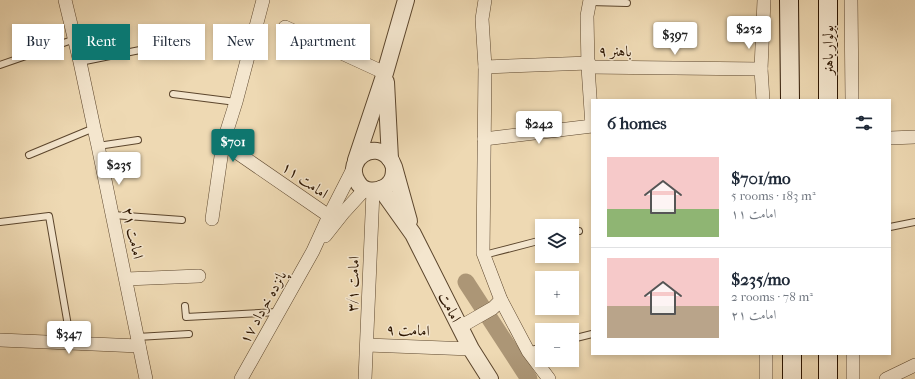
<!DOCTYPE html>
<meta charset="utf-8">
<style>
:root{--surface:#fff;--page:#f2f2f3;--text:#1f2937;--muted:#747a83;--line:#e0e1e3;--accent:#0f766e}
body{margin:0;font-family:"IM FELL French Canon",Amiri,serif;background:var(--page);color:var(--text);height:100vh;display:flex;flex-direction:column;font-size:15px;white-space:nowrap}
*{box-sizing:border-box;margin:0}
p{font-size:13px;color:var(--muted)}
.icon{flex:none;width:22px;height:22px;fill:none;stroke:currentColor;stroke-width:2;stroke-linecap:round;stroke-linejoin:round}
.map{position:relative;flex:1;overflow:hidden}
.sheet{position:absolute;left:591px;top:99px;width:300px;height:256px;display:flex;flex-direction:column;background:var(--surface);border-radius:0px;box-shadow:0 2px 6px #0003}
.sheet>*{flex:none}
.guide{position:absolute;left:12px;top:24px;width:380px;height:36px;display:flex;gap:8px}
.controls{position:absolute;left:535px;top:219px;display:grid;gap:8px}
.controls a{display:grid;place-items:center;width:44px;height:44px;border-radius:0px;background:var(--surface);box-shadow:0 2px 6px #0003;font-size:20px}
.price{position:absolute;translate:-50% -34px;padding:0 9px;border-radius:4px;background:#fff;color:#222;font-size:13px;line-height:26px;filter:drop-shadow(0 1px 2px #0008)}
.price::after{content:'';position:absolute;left:50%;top:24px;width:12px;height:9px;margin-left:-6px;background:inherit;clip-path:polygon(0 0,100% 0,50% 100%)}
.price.selected{background:var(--accent);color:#fff}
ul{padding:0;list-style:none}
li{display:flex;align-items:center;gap:12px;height:100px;padding:0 16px}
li+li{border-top:1px solid var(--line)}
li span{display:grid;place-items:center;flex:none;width:112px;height:80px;border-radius:0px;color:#555}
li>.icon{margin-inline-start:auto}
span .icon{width:48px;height:48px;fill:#fffc;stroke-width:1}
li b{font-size:17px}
h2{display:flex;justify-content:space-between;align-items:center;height:48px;padding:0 16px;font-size:17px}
.pill{padding:0 14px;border-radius:0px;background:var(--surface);box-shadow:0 2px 6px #0003;font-size:14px;line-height:36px}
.pill.selected{background:var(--accent);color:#fff}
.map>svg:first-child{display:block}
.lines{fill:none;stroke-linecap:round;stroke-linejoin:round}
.canal{stroke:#ac9676;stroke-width:17}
.service-casing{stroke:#5c462d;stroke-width:8}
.minor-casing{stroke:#5c462d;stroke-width:14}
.tertiary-casing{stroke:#5c462d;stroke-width:18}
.secondary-casing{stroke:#2c1500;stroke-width:20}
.service{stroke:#f4e6ce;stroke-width:6}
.minor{stroke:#f4e6ce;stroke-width:13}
.tertiary{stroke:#f4e6ce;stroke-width:16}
.secondary{stroke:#f4e6ce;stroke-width:18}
.labels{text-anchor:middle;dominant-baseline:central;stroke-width:3;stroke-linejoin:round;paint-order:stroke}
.street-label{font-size:15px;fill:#2c1500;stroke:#f4e6ce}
</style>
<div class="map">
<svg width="915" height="379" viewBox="0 0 915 379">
<rect width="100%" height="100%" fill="#eed9b3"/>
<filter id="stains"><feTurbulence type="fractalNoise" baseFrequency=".005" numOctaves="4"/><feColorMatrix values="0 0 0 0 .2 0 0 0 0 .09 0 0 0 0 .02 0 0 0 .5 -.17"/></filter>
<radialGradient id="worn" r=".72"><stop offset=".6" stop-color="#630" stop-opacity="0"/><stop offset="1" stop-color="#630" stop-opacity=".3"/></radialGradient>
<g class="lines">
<path class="canal" d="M 466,282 L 529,379"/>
<g class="service-casing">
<g id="service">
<path d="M 590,2 L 627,3"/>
<path d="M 80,62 L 155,47"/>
<path d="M 0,65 L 75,39"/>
<path d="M 173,94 L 236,102"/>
<path d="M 98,146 L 138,140"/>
<path d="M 29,155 L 94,128"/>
<path d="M 113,215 L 182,220"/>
<path d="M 0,222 L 49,216 L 71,343"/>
<path d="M 890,227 L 915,222"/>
<path d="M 572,233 L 579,231"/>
<path d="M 484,255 L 542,240"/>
<path d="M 185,306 L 186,317 L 278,312"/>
<path d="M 137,337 L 189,334"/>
<path d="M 572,339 L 592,334"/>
<path d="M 528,351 L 542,347"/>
</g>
</g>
<g class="minor-casing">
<g id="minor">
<path d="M 65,0 L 80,62 L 94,128 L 98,146 L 146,379"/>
<path d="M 485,0 L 482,19 L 485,67 L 483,253 L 501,300 L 528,351 L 549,379"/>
<path d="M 851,0 L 852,100"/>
<path d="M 285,27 L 385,73"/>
<path d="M 485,67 L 589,63"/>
<path d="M 588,67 L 761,69"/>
<path d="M 763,100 L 761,69 L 764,0"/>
<path d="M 890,138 L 915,137"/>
<path d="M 484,139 L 592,126 L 588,67 L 587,16 L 590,0"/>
<path d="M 223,143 L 329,216"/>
<path d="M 212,219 L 223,143 L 236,102 L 263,0"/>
<path d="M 325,236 L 344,212 L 365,189"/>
<path d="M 126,279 L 199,276"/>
<path d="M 460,327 L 493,308 L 501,300"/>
<path d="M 0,340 L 139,346"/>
<path d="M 367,345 L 471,349"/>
<path d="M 241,379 L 313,251 L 329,216 L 353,169"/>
<path d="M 365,379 L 373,191"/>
<path d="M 766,379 L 766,354"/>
<path d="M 853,379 L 853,354"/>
<path d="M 886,379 L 915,365"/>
</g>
</g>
<g class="tertiary-casing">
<g id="tertiary">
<path d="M 386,82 L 390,159"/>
<path d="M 356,160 L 385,73 L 406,0"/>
<path d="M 394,167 C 394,170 394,174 393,177 C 390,187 378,192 368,190 C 363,189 359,185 357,181 C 344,159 375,139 390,159 C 392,161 393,165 394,167 L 409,221"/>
<path d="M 381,189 L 413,234 L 471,349 L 490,379"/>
</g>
</g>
<g class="secondary-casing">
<g id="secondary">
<path d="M 789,0 L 790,100"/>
<path d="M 828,100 L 828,0"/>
<path d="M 828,354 L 828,379"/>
<path d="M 792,379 L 792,354"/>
</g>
</g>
<use href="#service" class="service"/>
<use href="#minor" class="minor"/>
<use href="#tertiary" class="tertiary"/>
<use href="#secondary" class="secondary"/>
</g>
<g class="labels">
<g class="street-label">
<text transform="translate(828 50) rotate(-90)">بولوار باهنر</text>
<text transform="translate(615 51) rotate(1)">باهنر ۹</text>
<text transform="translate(305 180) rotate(35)">امامت ۱۱</text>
<text transform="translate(133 233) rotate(78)">امامت ۲۱</text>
<text transform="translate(353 284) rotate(-88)">امامت ۳/۱</text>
<text transform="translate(263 307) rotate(-61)">پانزده خرداد ۱۷</text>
<text transform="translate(450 307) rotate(63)">امامت</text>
<text transform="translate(408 330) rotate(2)">امامت ۹</text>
</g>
</g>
<rect width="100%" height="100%" filter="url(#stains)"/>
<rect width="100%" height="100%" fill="url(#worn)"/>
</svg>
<div class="controls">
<a><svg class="icon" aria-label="layers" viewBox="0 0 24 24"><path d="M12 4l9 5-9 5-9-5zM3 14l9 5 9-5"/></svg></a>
<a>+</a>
<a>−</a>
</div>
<b class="price" style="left:749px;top:50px">$252</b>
<b class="price" style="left:675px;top:56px">$397</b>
<b class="price" style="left:539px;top:145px">$242</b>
<b class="price selected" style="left:233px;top:163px">$701</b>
<b class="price" style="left:119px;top:186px">$235</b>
<b class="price" style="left:69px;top:355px">$347</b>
<div class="guide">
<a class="pill">Buy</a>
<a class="pill selected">Rent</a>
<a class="pill">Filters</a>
<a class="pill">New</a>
<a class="pill">Apartment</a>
</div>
<section class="sheet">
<h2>6 homes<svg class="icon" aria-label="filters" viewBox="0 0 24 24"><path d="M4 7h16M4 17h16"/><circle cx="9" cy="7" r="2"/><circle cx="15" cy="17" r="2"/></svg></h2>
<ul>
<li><span style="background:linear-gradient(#f6c9c9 65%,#8fb573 0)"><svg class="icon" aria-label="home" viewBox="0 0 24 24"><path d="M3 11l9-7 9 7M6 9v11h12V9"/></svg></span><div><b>$701/mo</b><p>5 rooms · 183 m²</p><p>امامت ۱۱</p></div></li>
<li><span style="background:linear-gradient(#f6c9c9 60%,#b9a48a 0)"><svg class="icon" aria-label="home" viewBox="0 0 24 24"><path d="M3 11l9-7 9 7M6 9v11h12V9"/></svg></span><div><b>$235/mo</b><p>2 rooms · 78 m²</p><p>امامت ۲۱</p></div></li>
</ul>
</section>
</div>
